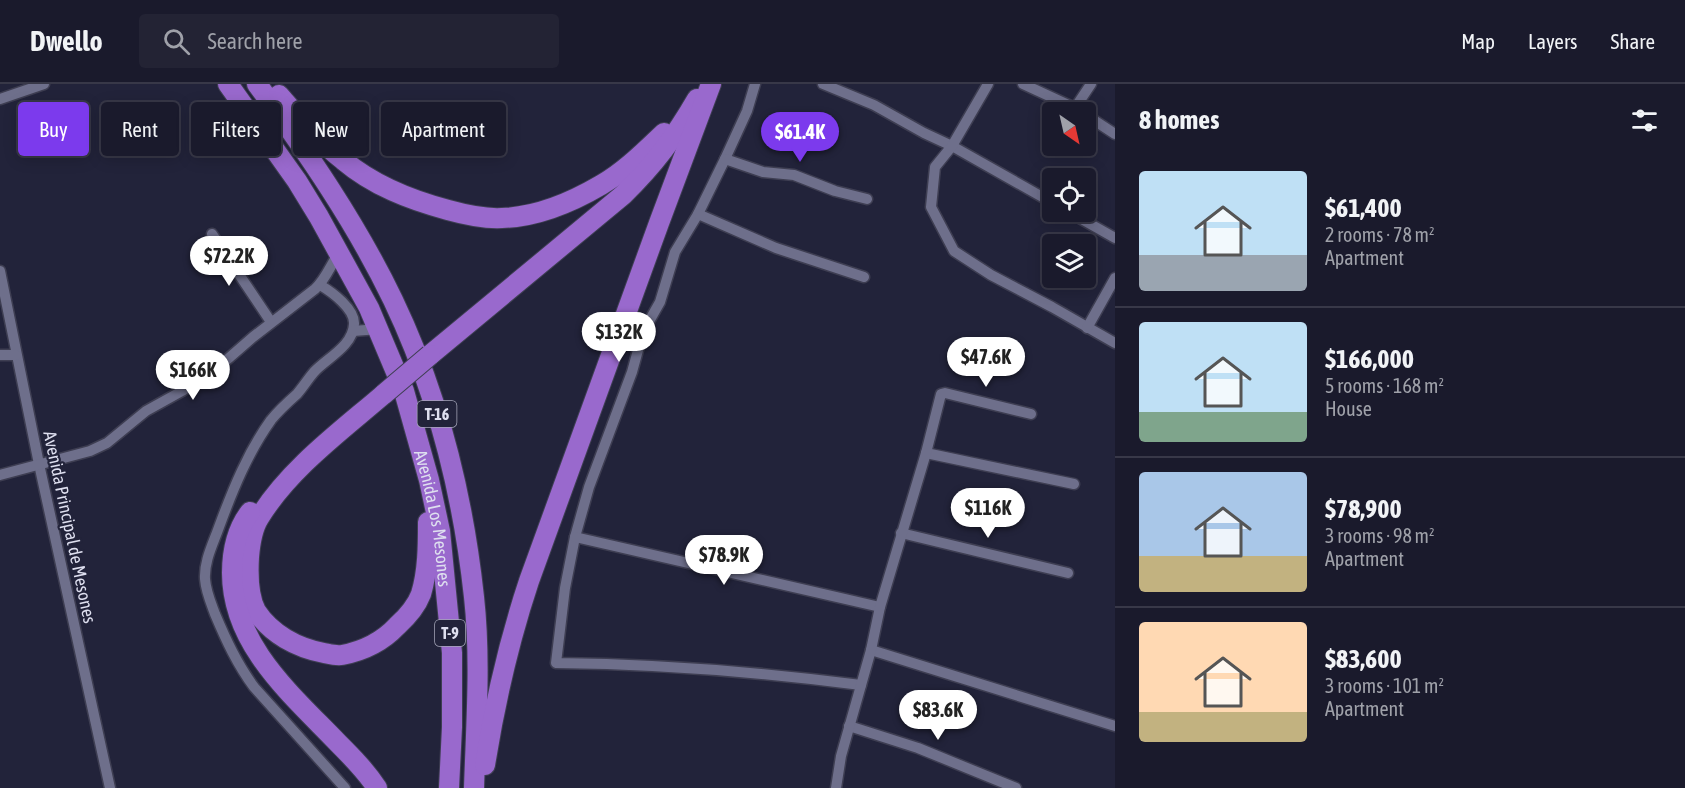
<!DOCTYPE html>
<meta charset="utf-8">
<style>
:root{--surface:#1a1a2c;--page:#232334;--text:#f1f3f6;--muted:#9fa1a9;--line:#383848;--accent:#7c3aed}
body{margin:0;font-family:"Asap Condensed",sans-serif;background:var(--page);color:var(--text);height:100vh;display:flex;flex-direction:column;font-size:22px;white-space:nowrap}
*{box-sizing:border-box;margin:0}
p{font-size:20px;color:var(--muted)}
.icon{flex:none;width:33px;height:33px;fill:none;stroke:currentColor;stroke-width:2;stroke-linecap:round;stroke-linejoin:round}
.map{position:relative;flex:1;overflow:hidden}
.drawer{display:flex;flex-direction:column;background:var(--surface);width:570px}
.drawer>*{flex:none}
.guide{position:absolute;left:18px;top:18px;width:570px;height:54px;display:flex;gap:12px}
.needle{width:39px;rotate:146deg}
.buttons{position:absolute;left:1042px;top:18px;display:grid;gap:12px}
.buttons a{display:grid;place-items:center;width:54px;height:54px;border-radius:6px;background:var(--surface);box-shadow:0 3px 15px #0003,0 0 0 2px var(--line);font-size:30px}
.price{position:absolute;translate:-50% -51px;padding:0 14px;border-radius:21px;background:#fff;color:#222;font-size:20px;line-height:39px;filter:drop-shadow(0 2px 3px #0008)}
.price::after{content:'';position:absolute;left:50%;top:36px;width:18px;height:14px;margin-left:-9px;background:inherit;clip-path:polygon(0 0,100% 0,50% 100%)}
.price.on{background:var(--accent);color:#fff}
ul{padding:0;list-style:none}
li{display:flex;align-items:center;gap:18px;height:150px;padding:0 24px}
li+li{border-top:2px solid var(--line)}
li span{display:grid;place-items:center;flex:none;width:168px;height:120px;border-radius:6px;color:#555}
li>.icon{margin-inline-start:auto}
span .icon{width:72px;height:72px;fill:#fffc;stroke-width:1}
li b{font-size:26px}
h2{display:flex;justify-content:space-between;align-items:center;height:72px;padding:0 24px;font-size:26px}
.tag{padding:0 21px;border-radius:6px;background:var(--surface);box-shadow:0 3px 15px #0003,0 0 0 2px var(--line);font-size:21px;line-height:54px}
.tag.on{background:var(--accent);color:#fff}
header{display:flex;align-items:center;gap:36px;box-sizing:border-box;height:84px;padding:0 30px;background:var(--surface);border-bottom:2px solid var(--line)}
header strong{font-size:28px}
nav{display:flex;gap:33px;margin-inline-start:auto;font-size:21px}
.search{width:420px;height:54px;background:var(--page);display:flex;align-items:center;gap:15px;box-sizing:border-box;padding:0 21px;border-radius:6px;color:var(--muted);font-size:22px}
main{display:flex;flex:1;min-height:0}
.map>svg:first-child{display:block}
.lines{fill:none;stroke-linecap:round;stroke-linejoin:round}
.street-casing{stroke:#3e3e52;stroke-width:13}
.highway-casing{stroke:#3e3e52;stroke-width:22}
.street{stroke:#6e6f8b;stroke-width:10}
.highway{stroke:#9969cd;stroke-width:20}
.highway-bridge-casing{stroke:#3e3e52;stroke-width:22;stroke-linecap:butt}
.highway-bridge{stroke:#9969cd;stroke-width:20}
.labels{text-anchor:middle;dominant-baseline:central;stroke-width:4.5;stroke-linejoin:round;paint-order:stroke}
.shield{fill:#22233a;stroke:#a6a7b9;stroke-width:1.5}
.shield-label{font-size:16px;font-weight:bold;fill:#dedfef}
.street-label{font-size:18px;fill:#dedfef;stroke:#22233a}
</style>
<header>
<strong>Dwello</strong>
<div class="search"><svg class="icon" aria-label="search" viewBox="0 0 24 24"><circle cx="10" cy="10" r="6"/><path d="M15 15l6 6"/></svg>Search here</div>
<nav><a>Map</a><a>Layers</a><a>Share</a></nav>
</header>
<main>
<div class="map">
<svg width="1115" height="704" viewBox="0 0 1115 704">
<rect width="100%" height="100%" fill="#22233a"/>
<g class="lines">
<g class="street-casing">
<g id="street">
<path d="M 755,0 L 747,27 L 725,75 L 698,130 L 675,168 L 660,218 L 643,248 L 632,288 L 589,403 L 575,453 L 565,504 L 556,579 C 658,580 760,588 861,601"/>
<path d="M 823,0 L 874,21 L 924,49 L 952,62 L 1053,119"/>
<path d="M 988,0 L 952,62 L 935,83 L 931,123 L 954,167 L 991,191 L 1052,223 L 1115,259"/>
<path d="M 1023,0 L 1075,24 L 1082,28"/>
<path d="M 0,15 L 44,0"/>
<path d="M 1075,24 L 1091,0"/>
<path d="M 1086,31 L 1115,50"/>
<path d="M 725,75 L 763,88 L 794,91 L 835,107 L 867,115"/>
<path d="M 1069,128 L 1115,154"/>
<path d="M 698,130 L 776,164 L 864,193"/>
<path d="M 212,150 L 271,238"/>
<path d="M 0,187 L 39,380 L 110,704"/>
<path d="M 320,201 C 332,208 355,225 354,240 C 353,262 327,274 314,288 C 308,295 303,303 297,310 C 288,318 279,326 271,336 C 248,368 233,405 219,443 C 213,460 204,477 205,495 C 206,508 211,519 215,530 C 226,556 237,580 254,603 L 345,704"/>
<path d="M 1087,244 L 1115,194"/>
<path d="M 353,247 L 379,245"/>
<path d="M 0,271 L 16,271"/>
<path d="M 926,369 L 1074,400"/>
<path d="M 0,391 L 90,367 L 107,359 L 146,327 L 182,307 L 222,280 L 253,253 L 315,205 C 326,195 331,180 339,169"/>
<path d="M 901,449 L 1068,489"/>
<path d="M 575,453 L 880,523"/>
<path d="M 871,566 L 1115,642"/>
<path d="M 849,642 L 918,664 L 1016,704"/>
<path d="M 836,704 L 841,672 L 871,566 L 880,523 L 926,369 L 941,310 L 945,309 L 1031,330"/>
</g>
</g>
<g class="highway-casing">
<g id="highway">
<path id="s1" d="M 228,0 L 297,97 L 319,133 L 369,224 L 404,307 L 429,396 L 440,447 L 452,569 L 452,643 L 449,704"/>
<path d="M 257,0 C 307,68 356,139 393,216 C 437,308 463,411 474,513 C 481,576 476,641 474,704"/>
<path d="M 279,11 C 299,34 319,57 343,76 C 374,102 410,116 448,126 C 466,131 484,135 502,134 C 536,133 572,118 601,101 C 624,88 644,68 664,49"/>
<path d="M 430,271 L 623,111 C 654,81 675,53 697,15"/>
<path d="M 384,310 C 341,347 289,385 259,434 C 252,445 250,461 249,473 C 248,490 248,512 256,527 C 271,550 297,564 324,569 C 329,570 336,572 342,571 C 363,567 382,558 397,542 C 407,533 416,523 421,510 C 428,487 428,461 428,438"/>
<path d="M 250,428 C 237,445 232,468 232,489 C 232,561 292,611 338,659 C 352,673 366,687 377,704"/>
<path d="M 485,681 C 495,618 509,557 529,497 L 659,139 L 711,0"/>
</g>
</g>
<use href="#street" class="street"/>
<use href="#highway" class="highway"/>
<g class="highway-bridge-casing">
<path id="highway-bridge" d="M 384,310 L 430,271"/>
</g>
<use href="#highway-bridge" class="highway-bridge"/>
</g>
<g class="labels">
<g class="shield">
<rect x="417.5" y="317" width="39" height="26" rx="4.5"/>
<rect x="435" y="536" width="30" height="26" rx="4.5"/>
</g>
<g class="shield-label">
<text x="437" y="330">T-16</text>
<text x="450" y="549">T-9</text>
</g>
<g class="street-label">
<text stroke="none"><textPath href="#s1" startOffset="486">Avenida Los Mesones</textPath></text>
<text transform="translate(70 443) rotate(78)">Avenida Principal de Mesones</text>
</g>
</g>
</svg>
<div class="buttons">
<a><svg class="needle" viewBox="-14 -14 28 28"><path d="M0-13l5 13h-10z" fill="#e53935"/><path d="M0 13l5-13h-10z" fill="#9fa1a9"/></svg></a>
<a><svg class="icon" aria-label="locate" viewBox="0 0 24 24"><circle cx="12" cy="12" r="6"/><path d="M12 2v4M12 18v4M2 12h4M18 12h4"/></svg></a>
<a><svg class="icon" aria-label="layers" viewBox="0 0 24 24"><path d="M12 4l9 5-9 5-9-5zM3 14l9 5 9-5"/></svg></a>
</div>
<b class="price on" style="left:800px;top:79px">$61.4K</b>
<b class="price" style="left:229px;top:203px">$72.2K</b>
<b class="price" style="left:619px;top:279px">$132K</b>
<b class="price" style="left:986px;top:304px">$47.6K</b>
<b class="price" style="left:193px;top:317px">$166K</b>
<b class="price" style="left:988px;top:455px">$116K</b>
<b class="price" style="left:724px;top:502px">$78.9K</b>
<b class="price" style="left:938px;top:657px">$83.6K</b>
<div class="guide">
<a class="tag on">Buy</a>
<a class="tag">Rent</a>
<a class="tag">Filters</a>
<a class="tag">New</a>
<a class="tag">Apartment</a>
</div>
</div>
<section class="drawer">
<h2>8 homes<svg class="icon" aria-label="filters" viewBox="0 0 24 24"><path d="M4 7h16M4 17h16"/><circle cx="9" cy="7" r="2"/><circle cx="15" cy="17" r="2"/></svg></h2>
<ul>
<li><span style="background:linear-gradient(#bfe0f5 70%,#9aa5b1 0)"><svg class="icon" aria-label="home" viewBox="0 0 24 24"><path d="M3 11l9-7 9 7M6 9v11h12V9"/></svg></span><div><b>$61,400</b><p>2 rooms · 78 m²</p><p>Apartment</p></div></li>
<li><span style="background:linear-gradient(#bfe0f5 75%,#7fa58c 0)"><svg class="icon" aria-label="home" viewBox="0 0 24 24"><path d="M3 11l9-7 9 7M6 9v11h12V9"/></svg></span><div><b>$166,000</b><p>5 rooms · 168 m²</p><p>House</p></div></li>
<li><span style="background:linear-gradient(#a9c7e8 70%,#c2b280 0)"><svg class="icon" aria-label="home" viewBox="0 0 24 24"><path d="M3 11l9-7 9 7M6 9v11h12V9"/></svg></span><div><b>$78,900</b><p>3 rooms · 98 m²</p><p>Apartment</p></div></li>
<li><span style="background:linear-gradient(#ffd9b3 75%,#c2b280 0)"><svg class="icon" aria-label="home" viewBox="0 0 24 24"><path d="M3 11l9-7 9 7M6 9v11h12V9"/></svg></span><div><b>$83,600</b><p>3 rooms · 101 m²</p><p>Apartment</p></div></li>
</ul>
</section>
</main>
